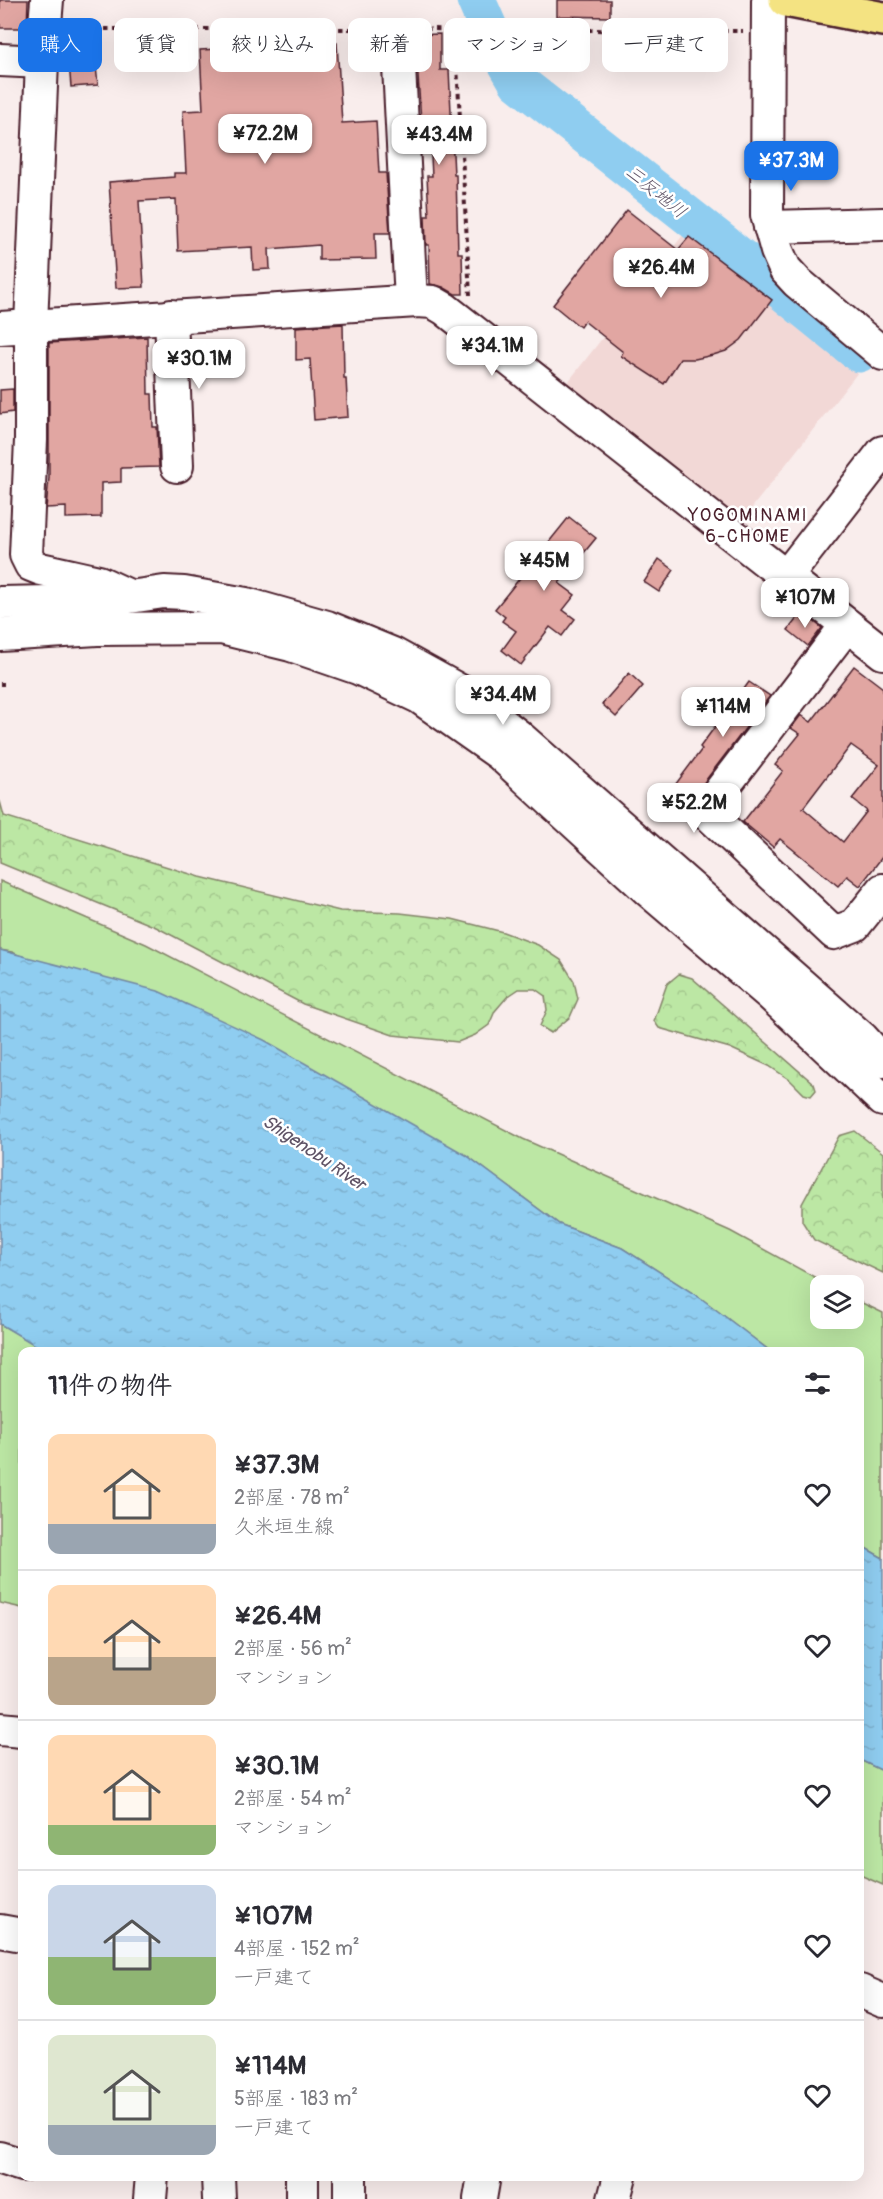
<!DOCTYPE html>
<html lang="ja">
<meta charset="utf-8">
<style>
:root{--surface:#fff;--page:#f7f7f7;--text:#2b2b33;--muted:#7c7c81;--line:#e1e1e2;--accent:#1a73e8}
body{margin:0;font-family:Pangolin,"Klee One",sans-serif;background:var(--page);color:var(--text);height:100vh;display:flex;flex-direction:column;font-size:22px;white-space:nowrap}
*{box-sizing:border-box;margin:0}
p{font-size:20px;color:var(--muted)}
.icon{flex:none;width:33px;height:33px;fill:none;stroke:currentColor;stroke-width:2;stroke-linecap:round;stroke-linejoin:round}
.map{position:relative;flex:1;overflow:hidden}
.side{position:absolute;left:18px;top:1347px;width:846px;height:834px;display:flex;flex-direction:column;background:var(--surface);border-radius:12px;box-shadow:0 6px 24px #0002}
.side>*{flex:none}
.top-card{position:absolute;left:18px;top:18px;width:848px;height:54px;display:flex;gap:12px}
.controls{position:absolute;left:810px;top:1275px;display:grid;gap:12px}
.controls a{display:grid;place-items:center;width:54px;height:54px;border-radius:12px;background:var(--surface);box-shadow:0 6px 24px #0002;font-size:30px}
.price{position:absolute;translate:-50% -51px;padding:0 14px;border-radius:12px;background:#fff;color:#222;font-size:20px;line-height:39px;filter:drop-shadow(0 2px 3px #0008)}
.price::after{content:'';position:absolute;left:50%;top:36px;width:18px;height:14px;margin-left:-9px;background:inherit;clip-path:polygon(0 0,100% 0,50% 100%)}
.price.current{background:var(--accent);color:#fff}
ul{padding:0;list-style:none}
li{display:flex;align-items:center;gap:18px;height:150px;padding:0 30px}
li+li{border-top:2px solid var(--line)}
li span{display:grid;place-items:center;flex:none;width:168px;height:120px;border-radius:12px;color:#555}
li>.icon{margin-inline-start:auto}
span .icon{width:72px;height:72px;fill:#fffc;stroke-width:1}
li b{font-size:26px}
h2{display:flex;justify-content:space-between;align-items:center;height:72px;padding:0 30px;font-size:26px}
.chip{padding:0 21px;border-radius:12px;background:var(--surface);box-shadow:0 6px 24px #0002;font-size:21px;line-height:54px}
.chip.current{background:var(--accent);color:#fff}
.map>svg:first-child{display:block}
.built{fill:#f2d8d6}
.grass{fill:#bce7a4;stroke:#838368;stroke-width:1.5}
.forest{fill:url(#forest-crowns);stroke:#838368;stroke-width:1.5}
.water{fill:url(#water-ripples);stroke:#7387a1;stroke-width:1.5}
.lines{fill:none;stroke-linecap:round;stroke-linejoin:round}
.river{stroke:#8fcdf0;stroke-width:39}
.building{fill:#e1a6a2;stroke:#4a1f2b;stroke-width:1.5;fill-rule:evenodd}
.minor-casing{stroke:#4a1f2b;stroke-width:36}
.major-casing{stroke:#4a1f2b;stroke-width:38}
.path{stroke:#4a1f2b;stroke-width:4;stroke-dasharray:4.5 4.5;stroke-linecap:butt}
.minor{stroke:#fff;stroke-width:32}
.major{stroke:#f4e382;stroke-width:33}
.labels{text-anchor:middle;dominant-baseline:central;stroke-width:5;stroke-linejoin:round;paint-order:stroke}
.water-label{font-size:18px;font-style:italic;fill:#5f5366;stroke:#fff}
.neighbourhood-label{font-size:18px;letter-spacing:1.5px;fill:#4a1f2b;stroke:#fff}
</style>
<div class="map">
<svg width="883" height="2199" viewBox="0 0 883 2199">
<defs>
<pattern id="forest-crowns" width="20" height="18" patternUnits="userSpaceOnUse" patternTransform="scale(1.5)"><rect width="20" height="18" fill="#bce7a4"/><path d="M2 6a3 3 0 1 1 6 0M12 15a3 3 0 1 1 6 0" fill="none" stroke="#a3c68d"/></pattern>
<pattern id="water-ripples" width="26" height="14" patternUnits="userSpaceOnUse" patternTransform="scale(1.5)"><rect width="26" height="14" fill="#8fcdf0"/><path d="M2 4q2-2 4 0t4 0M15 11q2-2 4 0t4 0" fill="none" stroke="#7db0ce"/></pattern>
</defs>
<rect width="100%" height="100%" fill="#f9edec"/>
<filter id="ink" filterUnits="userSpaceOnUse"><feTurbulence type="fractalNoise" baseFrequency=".0167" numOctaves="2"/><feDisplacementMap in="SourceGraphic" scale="12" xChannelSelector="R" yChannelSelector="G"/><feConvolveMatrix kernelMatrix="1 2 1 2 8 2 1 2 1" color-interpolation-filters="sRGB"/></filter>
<g filter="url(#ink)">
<path class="built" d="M 687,230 L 862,367 L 736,528 L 561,391 Z"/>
<g class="grass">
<path d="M 0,881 L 146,944 L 523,1139 L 730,1231 L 829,1285 L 820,1286 L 820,1318 L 854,1318 L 854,1299 L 883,1313 L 883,1558 L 860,1545 L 860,1352 L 770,1351 L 702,1299 L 622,1248 L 559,1224 L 466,1155 L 12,952 L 0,950 Z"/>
<path d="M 0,1324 L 47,1351 L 22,1352 L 22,1608 L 0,1603 Z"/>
<path d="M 860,1760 L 883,1771 L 883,1885 L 860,1875 Z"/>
</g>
<g class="forest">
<path d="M 0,801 L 4,816 L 200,877 L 340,911 L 400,913 L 452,919 L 503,932 L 538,945 L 561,960 L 574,981 L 578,999 L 570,1017 L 551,1033 L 540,1026 L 547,1010 L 545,996 L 535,989 L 519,989 L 507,997 L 495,1011 L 489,1025 L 475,1035 L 458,1042 L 393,1035 L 303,1004 L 156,927 L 0,863 Z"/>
<path d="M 679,974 L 692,978 L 814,1084 L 816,1090 L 811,1096 L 804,1094 L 790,1080 L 769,1066 L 730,1048 L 659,1028 L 654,1021 L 667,984 Z"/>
<path d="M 855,1131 L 883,1153 L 883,1273 L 814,1240 L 802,1221 L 802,1204 L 839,1136 Z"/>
</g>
<g class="water">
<path d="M 0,950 L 158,991 L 264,1040 L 466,1155 L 559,1224 L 622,1248 L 702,1299 L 770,1351 L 47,1352 L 40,1348 L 0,1324 Z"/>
<path d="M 860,1545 L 883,1558 L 883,1771 L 860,1760 Z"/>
</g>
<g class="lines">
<path class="river" d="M 476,0 L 494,41 L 518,82 L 724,244 L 859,353"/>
</g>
<g class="building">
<path d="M 0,0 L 28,0 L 27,28 L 0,28 Z"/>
<path d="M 557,0 L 610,0 L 610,17 L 557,16 Z"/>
<path d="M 440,34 L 440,70 L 449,70 L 454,175 L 456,175 L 458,253 L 462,253 L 463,294 L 455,294 L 443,287 L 430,284 L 429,245 L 426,245 L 425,216 L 429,216 L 427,176 L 432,176 L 430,136 L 422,136 L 416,46 L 410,35 Z"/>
<path d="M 337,43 L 342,123 L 376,121 L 379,173 L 386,173 L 390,233 L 375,233 L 376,259 L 319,260 L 319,245 L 269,249 L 270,269 L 253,270 L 252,247 L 178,251 L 176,199 L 139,201 L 144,287 L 116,288 L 109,182 L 174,177 L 174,173 L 186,173 L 183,111 L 203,110 L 200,50 Z"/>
<path d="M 94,48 L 98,85 L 71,87 L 68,50 Z"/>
<path d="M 627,210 L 678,250 L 689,237 L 772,300 L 741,340 L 726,351 L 713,355 L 695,359 L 680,359 L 664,384 L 621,356 L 623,352 L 584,321 L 580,327 L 553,305 Z"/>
<path d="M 343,324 L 344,378 L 346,378 L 348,417 L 314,420 L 310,359 L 296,360 L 296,327 Z"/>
<path d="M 147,337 L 148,394 L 152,394 L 153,427 L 157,427 L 159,467 L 121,468 L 121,482 L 101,483 L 101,517 L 66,518 L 66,507 L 46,508 L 49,478 L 49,343 Z"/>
<path d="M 13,389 L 13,412 L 0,414 L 0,390 Z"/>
<path d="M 569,517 L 596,538 L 559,583 L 575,595 L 563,610 L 575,619 L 562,636 L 550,627 L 521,665 L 502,650 L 516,631 L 502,621 L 505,617 L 495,609 Z"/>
<path d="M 659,559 L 674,570 L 659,592 L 644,582 Z"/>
<path d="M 802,612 L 822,628 L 808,646 L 788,630 Z"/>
<path d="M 854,666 L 883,688 L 883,856 L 860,886 L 847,876 L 838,886 L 780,839 L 773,847 L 743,822 L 783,771 L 775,765 L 800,734 L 791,728 L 801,715 L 811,722 ZM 851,745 L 879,765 L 852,799 L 867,811 L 843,842 L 803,808 Z"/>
<path d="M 629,673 L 643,686 L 616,717 L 602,704 Z"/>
<path d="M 749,682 L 770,696 L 696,793 L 692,791 L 689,795 L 675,785 L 702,749 L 700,747 L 720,720 L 721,721 Z"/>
</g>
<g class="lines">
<g class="minor-casing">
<g id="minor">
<path d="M 47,0 L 42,62 L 31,325 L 31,440 L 26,555 L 31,565 L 41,569 L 99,582 L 127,595"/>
<path d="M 768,0 L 767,215 L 777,251 L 785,269 L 797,282 L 883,354"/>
<path d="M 398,47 L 411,301"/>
<path d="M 0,60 L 42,62"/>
<path d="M 770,227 L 883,224"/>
<path d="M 171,316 L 177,466"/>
<path d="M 0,328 L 417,301 L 433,302 L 445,309 L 883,653"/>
<path d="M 786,577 L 883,452"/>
<path d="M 0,603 L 102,601 L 164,592 L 184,593 L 246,604 L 327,627 L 393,654 L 462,692 L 517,735 L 862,1038 L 883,1061"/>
<path d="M 847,625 L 705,811 L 834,933 L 855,925 L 883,890"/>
<path d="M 0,635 L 97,629 L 221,628 L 291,645 L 358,668 L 419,697 L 500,754 L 648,890 L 771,995 L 883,1100"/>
<path d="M 0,1729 L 22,1731"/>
<path d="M 0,1931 L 22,1935"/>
<path d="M 860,1991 L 883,2001"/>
<path d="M 0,2158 L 22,2165"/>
<path d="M 218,2176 L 219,2199"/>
<path d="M 350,2176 L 350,2199"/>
<path d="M 150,2199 L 152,2176"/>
<path d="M 302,2199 L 302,2176"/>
<path d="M 480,2199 L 484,2176"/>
<path d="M 614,2199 L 620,2176"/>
</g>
</g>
<g class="major-casing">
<path id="major" d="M 786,0 L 883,19"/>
</g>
<g class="path">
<path d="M 69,29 L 380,29"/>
<path d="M 417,29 L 743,31"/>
<path d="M 455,30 L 470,295"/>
<path d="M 0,684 L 4,684"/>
</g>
<use href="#minor" class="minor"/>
<use href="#major" class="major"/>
</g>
</g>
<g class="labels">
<g class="water-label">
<text transform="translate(656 192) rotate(39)">三反地川</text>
<text transform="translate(314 1153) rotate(34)">Shigenobu River</text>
</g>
<g class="neighbourhood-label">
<text x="748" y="515">YOGOMINAMI<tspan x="748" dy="21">6-CHOME</tspan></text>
</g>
</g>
</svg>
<div class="controls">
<a><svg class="icon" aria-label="layers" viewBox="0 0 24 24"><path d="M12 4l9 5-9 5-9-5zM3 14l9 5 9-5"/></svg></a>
</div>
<b class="price" style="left:265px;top:165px">¥72.2M</b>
<b class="price" style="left:439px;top:166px">¥43.4M</b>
<b class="price current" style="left:791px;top:192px">¥37.3M</b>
<b class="price" style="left:661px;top:299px">¥26.4M</b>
<b class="price" style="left:492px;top:377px">¥34.1M</b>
<b class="price" style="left:199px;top:390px">¥30.1M</b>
<b class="price" style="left:544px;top:592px">¥45M</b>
<b class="price" style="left:805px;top:629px">¥107M</b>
<b class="price" style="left:503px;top:726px">¥34.4M</b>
<b class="price" style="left:723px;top:738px">¥114M</b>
<b class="price" style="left:694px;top:834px">¥52.2M</b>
<div class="top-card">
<a class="chip current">購入</a>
<a class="chip">賃貸</a>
<a class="chip">絞り込み</a>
<a class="chip">新着</a>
<a class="chip">マンション</a>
<a class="chip">一戸建て</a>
</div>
<section class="side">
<h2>11件の物件<svg class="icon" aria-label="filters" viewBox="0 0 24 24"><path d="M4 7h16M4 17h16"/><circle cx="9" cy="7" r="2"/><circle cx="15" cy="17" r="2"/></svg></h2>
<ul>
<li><span style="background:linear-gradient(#ffd9b3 75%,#9aa5b1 0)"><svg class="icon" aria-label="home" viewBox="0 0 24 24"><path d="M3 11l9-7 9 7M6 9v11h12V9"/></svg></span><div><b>¥37.3M</b><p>2部屋 · 78 m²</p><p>久米垣生線</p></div><svg class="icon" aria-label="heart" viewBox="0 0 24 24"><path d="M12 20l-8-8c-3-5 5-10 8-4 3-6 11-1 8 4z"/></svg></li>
<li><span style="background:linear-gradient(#ffd9b3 60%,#b9a48a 0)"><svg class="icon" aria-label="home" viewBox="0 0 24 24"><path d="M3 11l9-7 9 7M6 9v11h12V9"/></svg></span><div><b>¥26.4M</b><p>2部屋 · 56 m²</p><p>マンション</p></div><svg class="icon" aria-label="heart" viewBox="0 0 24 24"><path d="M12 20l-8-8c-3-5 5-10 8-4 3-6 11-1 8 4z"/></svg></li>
<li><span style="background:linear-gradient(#ffd9b3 75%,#8fb573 0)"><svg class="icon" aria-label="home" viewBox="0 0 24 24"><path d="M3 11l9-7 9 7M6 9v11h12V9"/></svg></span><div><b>¥30.1M</b><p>2部屋 · 54 m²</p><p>マンション</p></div><svg class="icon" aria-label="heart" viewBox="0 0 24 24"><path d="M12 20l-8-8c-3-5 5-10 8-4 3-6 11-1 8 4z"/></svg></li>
<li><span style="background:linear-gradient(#c9d6e8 60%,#8fb573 0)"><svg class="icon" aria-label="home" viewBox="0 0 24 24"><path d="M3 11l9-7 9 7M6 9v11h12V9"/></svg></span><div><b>¥107M</b><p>4部屋 · 152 m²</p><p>一戸建て</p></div><svg class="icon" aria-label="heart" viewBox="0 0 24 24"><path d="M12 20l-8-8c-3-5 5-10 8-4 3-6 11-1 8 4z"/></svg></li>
<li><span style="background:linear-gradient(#dfe7d0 75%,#9aa5b1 0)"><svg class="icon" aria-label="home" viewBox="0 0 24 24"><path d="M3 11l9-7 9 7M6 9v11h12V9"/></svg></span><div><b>¥114M</b><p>5部屋 · 183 m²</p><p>一戸建て</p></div><svg class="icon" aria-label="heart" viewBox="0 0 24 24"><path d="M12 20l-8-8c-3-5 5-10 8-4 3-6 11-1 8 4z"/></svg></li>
</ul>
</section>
</div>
